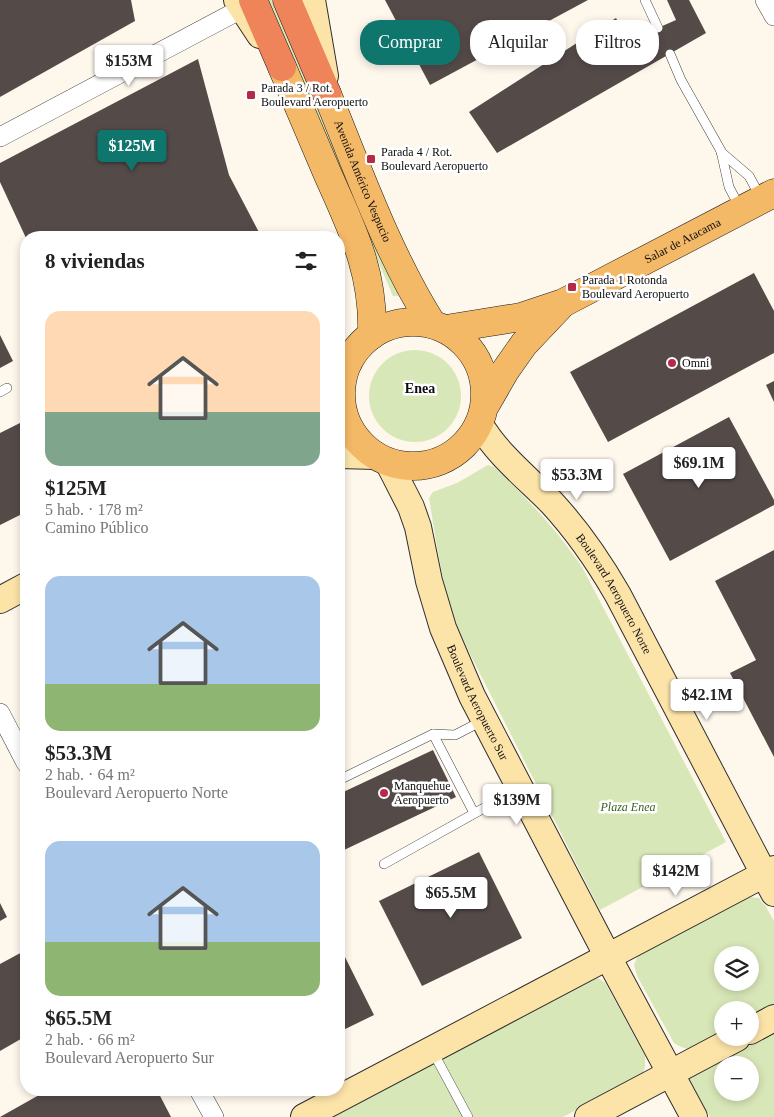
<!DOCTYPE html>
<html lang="es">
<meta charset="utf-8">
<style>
:root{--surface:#fff;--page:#f2f2f2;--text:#222;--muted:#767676;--accent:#0f766e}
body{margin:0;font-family:"Times New Roman",serif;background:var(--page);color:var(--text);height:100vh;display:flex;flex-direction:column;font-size:19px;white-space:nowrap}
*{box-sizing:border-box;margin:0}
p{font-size:16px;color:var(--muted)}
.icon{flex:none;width:28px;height:28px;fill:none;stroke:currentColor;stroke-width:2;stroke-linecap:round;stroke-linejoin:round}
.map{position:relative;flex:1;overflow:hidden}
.side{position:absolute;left:20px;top:231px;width:325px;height:865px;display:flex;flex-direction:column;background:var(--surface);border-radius:20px;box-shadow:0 2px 8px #0003}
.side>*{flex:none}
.guide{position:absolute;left:360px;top:20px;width:339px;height:45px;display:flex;gap:10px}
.fabs{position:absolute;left:714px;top:946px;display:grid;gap:10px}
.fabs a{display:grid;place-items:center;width:45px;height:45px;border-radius:50%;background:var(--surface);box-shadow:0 2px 8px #0003;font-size:25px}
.price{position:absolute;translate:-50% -42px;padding:0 11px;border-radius:5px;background:#fff;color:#222;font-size:16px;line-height:32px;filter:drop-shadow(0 1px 2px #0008)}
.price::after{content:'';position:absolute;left:50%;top:30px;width:15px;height:11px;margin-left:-8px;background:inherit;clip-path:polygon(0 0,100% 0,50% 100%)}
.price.current{background:var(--accent);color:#fff}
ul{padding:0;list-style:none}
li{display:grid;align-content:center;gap:10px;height:265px;padding:0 25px}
li span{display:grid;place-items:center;height:155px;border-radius:15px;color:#555}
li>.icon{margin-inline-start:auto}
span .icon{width:90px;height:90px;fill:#fffc;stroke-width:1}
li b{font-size:21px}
h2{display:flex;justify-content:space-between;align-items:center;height:60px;padding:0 25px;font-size:21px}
.pill{padding:0 18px;border-radius:20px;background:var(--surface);box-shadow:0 2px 8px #0003;font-size:18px;line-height:45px}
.pill.current{background:var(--accent);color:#fff}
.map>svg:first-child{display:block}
.green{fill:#d8e7b7;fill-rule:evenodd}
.building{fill:#544b49}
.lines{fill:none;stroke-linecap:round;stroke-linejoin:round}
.lane-casing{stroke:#3f3f3f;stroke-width:10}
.street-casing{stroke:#3f3f3f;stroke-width:20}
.secondary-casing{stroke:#2e2e2e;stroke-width:28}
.primary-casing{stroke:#1d1d1d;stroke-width:29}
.highway-casing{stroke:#1d1d1d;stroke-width:29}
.lane{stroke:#fff;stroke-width:9}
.street{stroke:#fff;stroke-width:19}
.secondary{stroke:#fce4a9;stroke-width:26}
.primary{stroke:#f4b966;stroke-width:28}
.highway{stroke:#ef8359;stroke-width:28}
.poi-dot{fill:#b62949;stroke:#fff;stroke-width:2}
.labels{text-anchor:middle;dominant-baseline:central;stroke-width:5;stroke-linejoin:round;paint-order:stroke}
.poi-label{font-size:12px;fill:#0c0c0c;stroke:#fff;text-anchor:start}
.street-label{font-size:12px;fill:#0c0c0c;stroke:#fff}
.park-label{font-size:12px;font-style:italic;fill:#38611f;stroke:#fff}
.neighbourhood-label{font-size:14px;font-weight:bold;fill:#0c0c0c;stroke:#fff}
</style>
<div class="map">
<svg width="774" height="1117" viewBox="0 0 774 1117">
<rect width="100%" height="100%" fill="#fef7ec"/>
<g class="green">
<path d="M 266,0 L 272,0 L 398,292 L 398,296 L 393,296 Z"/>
<circle cx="415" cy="396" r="46"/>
<path d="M 488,465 L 494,467 C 528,499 556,529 582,567 L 726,842 L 600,910 L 469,652 C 465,642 459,631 455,620 C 441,581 436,539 429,498 L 433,492 L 457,483 Z"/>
<path d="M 749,897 L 759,898 L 766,907 L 774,921 L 774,1010 L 750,1022 L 750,1010 L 722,1010 L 722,1037 C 703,1045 693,1056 674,1043 L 637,976 L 634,965 L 638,955 ZM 722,955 L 750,955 L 750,982 L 722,982 Z"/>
<path d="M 593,977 L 600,979 L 606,984 L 645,1056 L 645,1067 L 642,1076 L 563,1117 L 324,1117 Z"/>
<path d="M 774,1033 L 774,1117 L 710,1117 L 689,1078 ZM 722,1065 L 750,1065 L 750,1092 L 722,1092 Z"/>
</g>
<g class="building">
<path d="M 0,0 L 131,0 L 135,21 L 0,97 Z"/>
<path d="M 385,0 L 588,0 L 430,85 Z"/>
<path d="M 667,0 L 689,0 L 706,33 L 497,153 L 469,112 L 616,18 L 628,41 L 676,20 Z"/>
<path d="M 198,59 L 229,175 L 262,238 L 26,238 L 0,182 L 0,163 Z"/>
<path d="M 754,273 L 774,311 L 774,353 L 608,442 L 570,372 Z"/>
<path d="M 0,335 L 13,361 L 0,368 Z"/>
<path d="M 774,381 L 774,402 L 766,385 Z"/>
<path d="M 729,417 L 774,500 L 774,505 L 670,561 L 623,474 Z"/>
<path d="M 26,420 L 26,512 L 0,525 L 0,433 Z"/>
<path d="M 774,550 L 774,757 L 730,673 L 756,660 L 715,581 Z"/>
<path d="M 433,750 L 456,797 L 344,850 L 339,839 L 339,794 Z"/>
<path d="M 479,852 L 522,938 L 422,986 L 379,901 Z"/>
<path d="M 0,903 L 7,917 L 0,921 Z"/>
<path d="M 339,945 L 374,1015 L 339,1032 Z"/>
<path d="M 26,950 L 26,1036 L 0,1051 L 0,964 Z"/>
<path d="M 48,1090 L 157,1090 L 171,1117 L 0,1117 Z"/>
</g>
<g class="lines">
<g class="lane-casing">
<g id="lane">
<path d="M 645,0 L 658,28"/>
<path d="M 670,54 L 681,80 L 721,151 L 729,187 L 740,208"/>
<path d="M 721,152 L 749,176 L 761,198"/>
<path d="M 0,392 L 7,388"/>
<path d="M 433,734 L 474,813"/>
<path d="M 339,780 L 433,734 L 455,735 L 482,721"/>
<path d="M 384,864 L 518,789"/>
<path d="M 433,1052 L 468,1117"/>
</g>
</g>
<g class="street-casing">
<g id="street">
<path d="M 765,0 L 774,16"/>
<path d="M 0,137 L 243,8"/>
<path d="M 0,713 L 26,763"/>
<path d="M 199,1090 L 214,1117"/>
</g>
</g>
<g class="secondary-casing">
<g id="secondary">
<path d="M 237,0 L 260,35"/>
<path d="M 312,0 L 325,76"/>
<path d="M 339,373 L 349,362"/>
<path id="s1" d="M 479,423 C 497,454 525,476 551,502 C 577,530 599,562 618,595 L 774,893"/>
<path d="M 339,455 L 376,456"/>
<path id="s2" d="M 388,462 L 411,507 L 418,527 L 429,581 L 443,628 L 472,696 L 608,957 L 694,1117"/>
<path d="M 0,600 L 26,586"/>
<path d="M 750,1031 L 774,1018"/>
<path d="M 304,1117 L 774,869"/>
<path d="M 588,1117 L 737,1038"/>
</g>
</g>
<g class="primary-casing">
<g id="primary">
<path d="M 282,67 C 297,103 313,139 328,175 C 353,231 374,272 372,335"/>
<path id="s3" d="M 327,94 C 359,172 387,252 432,324"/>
<circle cx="413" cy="394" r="72"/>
<path id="s4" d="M 446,329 L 521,317 L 563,303 L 774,193"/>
<path d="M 486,404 L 505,371 L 524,344 L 560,306"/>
</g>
</g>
<g class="highway-casing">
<g id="highway">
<path d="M 253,0 L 282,67"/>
<path d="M 287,0 L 327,94"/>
</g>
</g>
<use href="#lane" class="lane"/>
<use href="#street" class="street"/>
<use href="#secondary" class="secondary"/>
<use href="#primary" class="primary"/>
<use href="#highway" class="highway"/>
</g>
<g class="poi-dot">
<rect x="246" y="90" width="10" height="10" rx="2.5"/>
<rect x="366" y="154" width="10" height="10" rx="2.5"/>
<rect x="567" y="282" width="10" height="10" rx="2.5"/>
<circle cx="672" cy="363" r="5"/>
<circle cx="384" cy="793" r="5"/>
</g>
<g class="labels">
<g class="poi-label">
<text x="261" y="88">Parada 3 / Rot.<tspan x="261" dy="14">Boulevard Aeropuerto</tspan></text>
<text x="381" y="152">Parada 4 / Rot.<tspan x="381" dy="14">Boulevard Aeropuerto</tspan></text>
<text x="582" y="280">Parada 1 Rotonda<tspan x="582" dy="14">Boulevard Aeropuerto</tspan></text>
<text x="682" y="363">Omni</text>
<text x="394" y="786">Manquehue<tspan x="394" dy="14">Aeropuerto</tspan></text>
</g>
<g class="street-label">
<text stroke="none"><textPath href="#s3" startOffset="94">Avenida Américo Vespucio</textPath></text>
<text stroke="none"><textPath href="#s4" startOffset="255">Salar de Atacama</textPath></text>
<text stroke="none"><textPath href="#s1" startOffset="219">Boulevard Aeropuerto Norte</textPath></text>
<text stroke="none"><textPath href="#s2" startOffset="258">Boulevard Aeropuerto Sur</textPath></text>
</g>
<g class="park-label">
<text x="628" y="807">Plaza Enea</text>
</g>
<g class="neighbourhood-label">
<text x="420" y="388">Enea</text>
</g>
</g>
</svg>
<div class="fabs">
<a><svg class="icon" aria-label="layers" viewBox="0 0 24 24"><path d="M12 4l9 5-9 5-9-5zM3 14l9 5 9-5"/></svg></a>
<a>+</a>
<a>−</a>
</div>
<b class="price" style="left:129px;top:87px">$153M</b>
<b class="price current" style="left:132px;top:172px">$125M</b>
<b class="price" style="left:699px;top:489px">$69.1M</b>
<b class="price" style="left:577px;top:501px">$53.3M</b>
<b class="price" style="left:707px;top:721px">$42.1M</b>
<b class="price" style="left:517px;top:826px">$139M</b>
<b class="price" style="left:676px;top:897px">$142M</b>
<b class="price" style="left:451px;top:919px">$65.5M</b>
<div class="guide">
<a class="pill current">Comprar</a>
<a class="pill">Alquilar</a>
<a class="pill">Filtros</a>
</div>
<section class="side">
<h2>8 viviendas<svg class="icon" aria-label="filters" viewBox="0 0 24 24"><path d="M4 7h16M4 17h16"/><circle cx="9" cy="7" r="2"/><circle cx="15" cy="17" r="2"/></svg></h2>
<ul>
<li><span style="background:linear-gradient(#ffd9b3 65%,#7fa58c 0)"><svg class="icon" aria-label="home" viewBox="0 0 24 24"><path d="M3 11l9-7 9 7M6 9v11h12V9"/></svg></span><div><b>$125M</b><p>5 hab. · 178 m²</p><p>Camino Público</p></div></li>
<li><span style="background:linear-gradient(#a9c7e8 70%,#8fb573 0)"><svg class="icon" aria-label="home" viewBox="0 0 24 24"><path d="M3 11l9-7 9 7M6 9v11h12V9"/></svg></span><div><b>$53.3M</b><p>2 hab. · 64 m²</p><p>Boulevard Aeropuerto Norte</p></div></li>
<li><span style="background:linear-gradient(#a9c7e8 65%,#8fb573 0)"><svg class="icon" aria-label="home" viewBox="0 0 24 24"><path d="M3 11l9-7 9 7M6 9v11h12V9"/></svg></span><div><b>$65.5M</b><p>2 hab. · 66 m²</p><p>Boulevard Aeropuerto Sur</p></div></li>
</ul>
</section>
</div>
